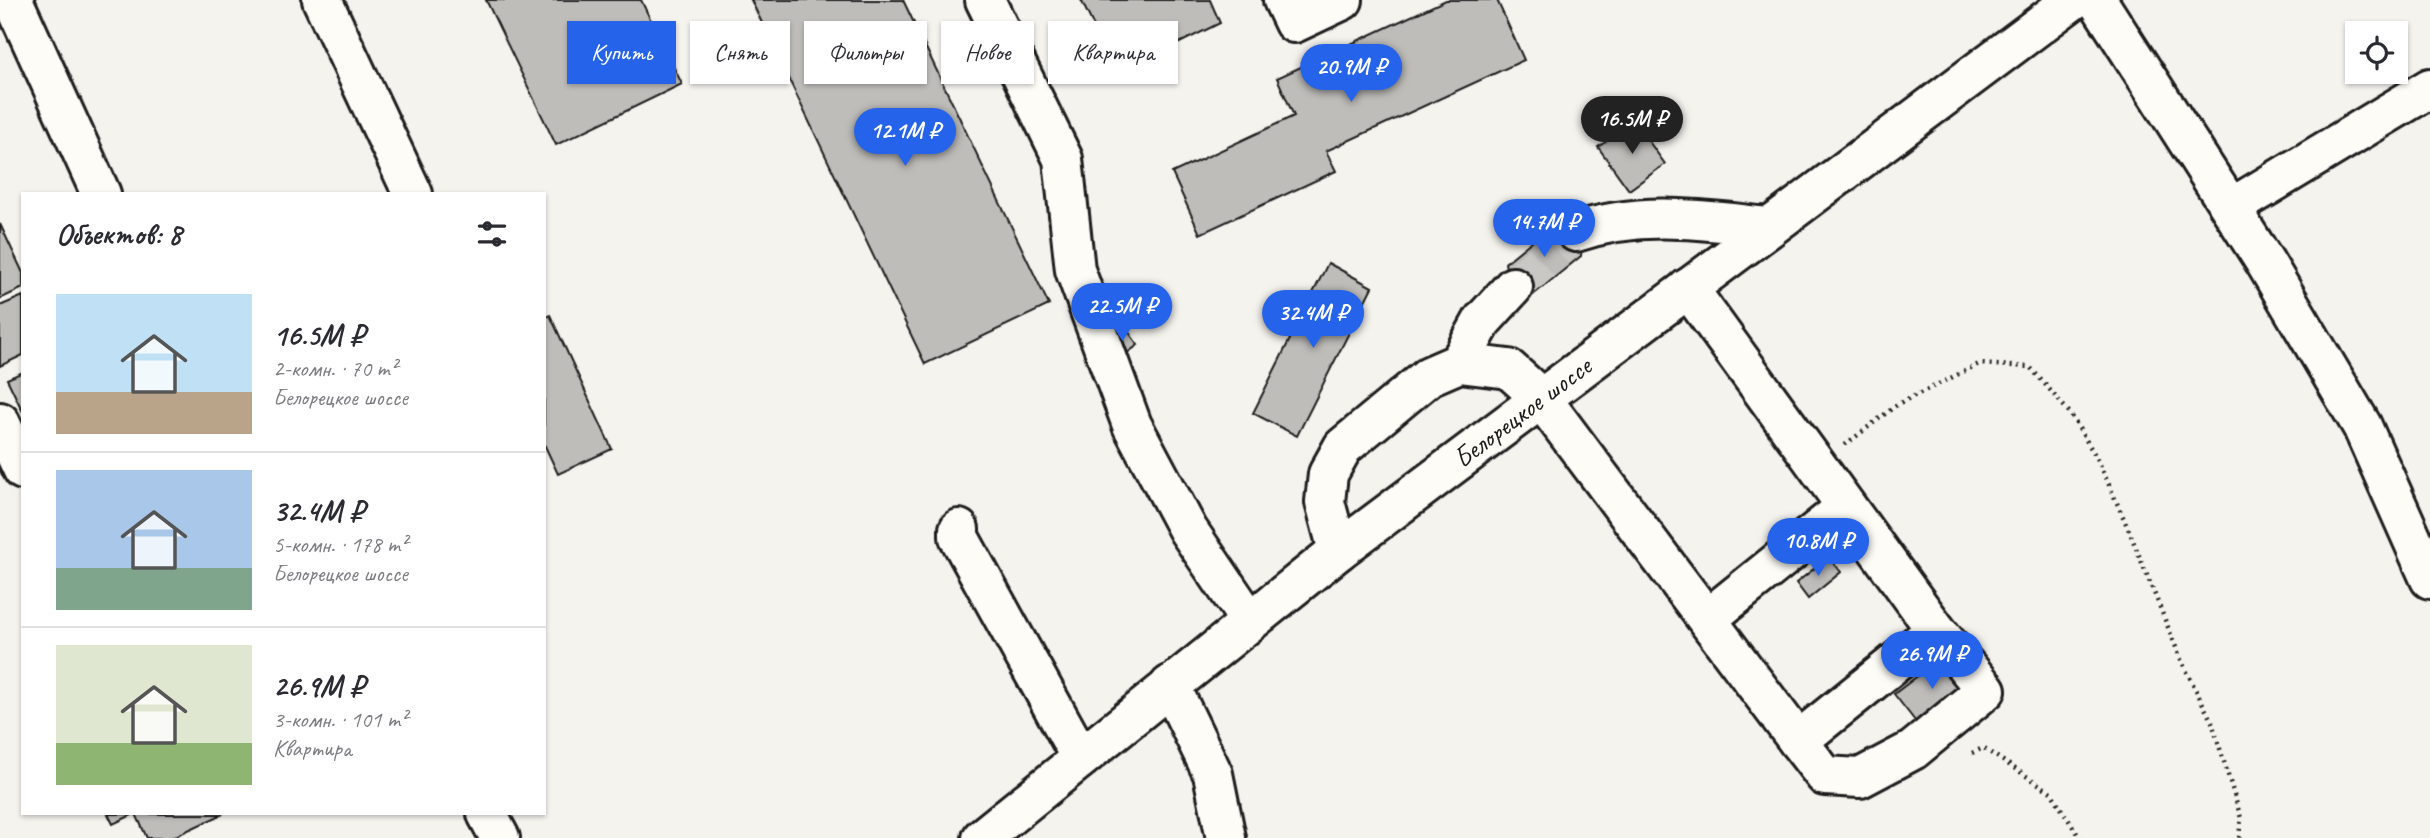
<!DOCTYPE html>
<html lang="ru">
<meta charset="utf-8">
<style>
:root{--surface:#fff;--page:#f7f7f7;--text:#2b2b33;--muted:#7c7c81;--line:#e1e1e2;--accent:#2563eb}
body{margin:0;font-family:Caveat,sans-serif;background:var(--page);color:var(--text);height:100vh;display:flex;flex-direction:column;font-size:26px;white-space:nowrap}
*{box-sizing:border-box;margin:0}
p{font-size:23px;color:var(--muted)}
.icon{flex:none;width:38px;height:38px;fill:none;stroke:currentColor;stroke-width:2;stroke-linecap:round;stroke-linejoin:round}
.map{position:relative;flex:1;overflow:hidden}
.sheet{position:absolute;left:21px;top:192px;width:525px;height:623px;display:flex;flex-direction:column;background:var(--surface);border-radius:0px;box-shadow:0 2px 5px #0004}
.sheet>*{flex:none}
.guide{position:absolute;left:567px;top:21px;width:665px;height:63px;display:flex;gap:14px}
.buttons{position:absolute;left:2345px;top:21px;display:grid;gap:14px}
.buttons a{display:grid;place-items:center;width:63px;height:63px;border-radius:0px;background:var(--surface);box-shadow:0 2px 5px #0004;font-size:35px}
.price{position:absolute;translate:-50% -60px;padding:0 16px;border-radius:24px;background:var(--accent);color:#fff;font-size:23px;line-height:46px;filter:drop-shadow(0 2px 4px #0008)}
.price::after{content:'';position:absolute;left:50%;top:42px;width:21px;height:16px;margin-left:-10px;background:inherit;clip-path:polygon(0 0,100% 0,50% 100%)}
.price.current{background:#222;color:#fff}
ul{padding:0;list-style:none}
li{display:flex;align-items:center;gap:21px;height:175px;padding:0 35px}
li+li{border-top:2px solid var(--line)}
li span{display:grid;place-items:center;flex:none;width:196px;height:140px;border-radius:0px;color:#555}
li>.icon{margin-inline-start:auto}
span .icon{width:84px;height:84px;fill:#fffc;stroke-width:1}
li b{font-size:30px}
h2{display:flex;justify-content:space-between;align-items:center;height:84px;padding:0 35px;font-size:30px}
.tag{padding:0 24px;border-radius:0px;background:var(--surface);box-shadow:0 2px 5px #0004;font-size:24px;line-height:63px}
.tag.current{background:var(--accent);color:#fff}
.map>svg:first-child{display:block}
.building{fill:#bebdba;stroke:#1c1c1c;stroke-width:2}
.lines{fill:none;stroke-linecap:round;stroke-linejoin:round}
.minor-tunnel{stroke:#c9c8c4;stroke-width:38;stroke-dasharray:38 19;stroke-linecap:butt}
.minor-casing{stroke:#1c1c1c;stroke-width:44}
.major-casing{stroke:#1c1c1c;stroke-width:44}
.path{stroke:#1c1c1c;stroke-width:4.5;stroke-dasharray:2 5;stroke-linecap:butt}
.minor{stroke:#fdfcf7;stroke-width:38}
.major{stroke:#fdfcf7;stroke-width:38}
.labels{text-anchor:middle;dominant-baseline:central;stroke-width:5;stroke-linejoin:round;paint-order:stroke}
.street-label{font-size:28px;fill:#1c1c1c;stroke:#fdfcf7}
</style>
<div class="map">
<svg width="2430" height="838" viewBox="0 0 2430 838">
<rect width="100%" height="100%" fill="#f4f3ee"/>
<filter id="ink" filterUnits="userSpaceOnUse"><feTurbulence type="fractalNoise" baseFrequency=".0143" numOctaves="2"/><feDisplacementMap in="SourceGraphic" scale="14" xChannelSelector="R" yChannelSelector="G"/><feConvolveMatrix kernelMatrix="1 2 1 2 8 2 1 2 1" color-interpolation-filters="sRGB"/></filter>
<g filter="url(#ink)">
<g class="building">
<path d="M 486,0 L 641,0 L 682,84 L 556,145 Z"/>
<path d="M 751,0 L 903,0 L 1049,305 L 925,364 Z"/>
<path d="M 1081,0 L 1210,0 L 1220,23 L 1117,74 Z"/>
<path d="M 1446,0 L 1497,0 L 1524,60 L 1326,151 L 1336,171 L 1200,234 L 1172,173 L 1294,116 L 1277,78 Z"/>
<path d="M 1635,122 L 1665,164 L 1629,190 L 1598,147 Z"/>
<path d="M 1554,223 L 1566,226 L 1582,244 L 1581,256 L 1532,296 L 1523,293 L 1508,277 L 1505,263 Z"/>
<path d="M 0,224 L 23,273 L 23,288 L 0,299 Z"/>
<path d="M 1328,263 L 1372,287 L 1297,436 L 1253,413 Z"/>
<path d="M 23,296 L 23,355 L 0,366 L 0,306 Z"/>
<path d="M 550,315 L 612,449 L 558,474 L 544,444 L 544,318 Z"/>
<path d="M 1125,327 L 1138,345 L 1119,359 L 1105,341 Z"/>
<path d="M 23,372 L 23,412 L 7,379 Z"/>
<path d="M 1829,557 L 1841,572 L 1808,599 L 1796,583 Z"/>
<path d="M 1945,655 L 1968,691 L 1919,726 L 1894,694 Z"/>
<path d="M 108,814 L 134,814 L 113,824 Z"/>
<path d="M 136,814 L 223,814 L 171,838 L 147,838 Z"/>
</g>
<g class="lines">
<path class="minor-tunnel" d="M 1513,287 L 1576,232"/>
<g class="minor-casing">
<g id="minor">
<path d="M 13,0 L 101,194"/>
<path d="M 322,0 L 413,194"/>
<path d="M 985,0 L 1063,159 L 1075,270 L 1132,425 L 1188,530 L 1249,620"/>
<path d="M 1283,0 L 1294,23 L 1343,0"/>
<path d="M 2097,0 L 2265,262 L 2362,426 L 2430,579"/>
<path d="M 2231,208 L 2430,88"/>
<path d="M 1576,232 C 1642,210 1702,220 1769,227"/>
<path d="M 1459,363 L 1483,320 L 1513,287"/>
<path d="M 0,422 L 23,470"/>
<path d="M 959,529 L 959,537 L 1081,758"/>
<path d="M 1338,551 L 1325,502 L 1328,474 L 1343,447 L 1429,376 L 1459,363 L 1509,369 L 1541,398 L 1798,741 L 1936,630 L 1688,288"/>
<path d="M 1707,619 L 1846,507"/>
<path d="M 1170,685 L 1213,774 L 1226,838"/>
<path d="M 1798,741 L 1825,776 L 1860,778 L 1913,750 L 1986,690 L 1936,630"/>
<path d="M 487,814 L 500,838"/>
</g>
</g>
<g class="major-casing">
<path id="major" d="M 982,838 L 1338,551 L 2073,0"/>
</g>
<g class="path">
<path d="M 1845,445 L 1898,404 L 1979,364 L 2030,367 L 2069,412 L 2098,460 L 2128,528 L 2182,662 L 2212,722 L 2241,818 L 2239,838"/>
<path d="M 1972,753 L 1983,748 L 2051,792 L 2080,838"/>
</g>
<use href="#minor" class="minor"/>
<use href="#major" class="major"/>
</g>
</g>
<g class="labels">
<g class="street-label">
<text transform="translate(1522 412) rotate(-37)">Белорецкое шоссе</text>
</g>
</g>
</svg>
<div class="buttons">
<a><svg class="icon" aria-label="locate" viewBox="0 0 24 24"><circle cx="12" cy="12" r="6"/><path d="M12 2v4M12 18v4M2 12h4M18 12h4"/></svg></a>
</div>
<b class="price" style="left:1351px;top:104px">20.9M ₽</b>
<b class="price current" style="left:1632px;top:156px">16.5M ₽</b>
<b class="price" style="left:905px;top:168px">12.1M ₽</b>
<b class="price" style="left:1544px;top:259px">14.7M ₽</b>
<b class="price" style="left:1122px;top:343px">22.5M ₽</b>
<b class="price" style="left:1313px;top:350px">32.4M ₽</b>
<b class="price" style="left:1818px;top:578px">10.8M ₽</b>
<b class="price" style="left:1932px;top:691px">26.9M ₽</b>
<div class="guide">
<a class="tag current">Купить</a>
<a class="tag">Снять</a>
<a class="tag">Фильтры</a>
<a class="tag">Новое</a>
<a class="tag">Квартира</a>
</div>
<section class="sheet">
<h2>Объектов: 8<svg class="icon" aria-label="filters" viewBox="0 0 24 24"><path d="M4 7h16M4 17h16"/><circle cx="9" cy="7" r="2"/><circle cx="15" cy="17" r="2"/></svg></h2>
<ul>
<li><span style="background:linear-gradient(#bfe0f5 70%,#b9a48a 0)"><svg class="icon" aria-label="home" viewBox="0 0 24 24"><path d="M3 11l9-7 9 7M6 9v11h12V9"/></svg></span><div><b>16.5M ₽</b><p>2-комн. · 70 m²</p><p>Белорецкое шоссе</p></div></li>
<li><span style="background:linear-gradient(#a9c7e8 70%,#7fa58c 0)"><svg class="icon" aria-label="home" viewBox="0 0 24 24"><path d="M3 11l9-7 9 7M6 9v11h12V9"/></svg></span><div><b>32.4M ₽</b><p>5-комн. · 178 m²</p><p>Белорецкое шоссе</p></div></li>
<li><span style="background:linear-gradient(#dfe7d0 70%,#8fb573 0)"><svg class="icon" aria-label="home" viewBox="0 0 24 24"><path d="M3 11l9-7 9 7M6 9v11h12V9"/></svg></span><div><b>26.9M ₽</b><p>3-комн. · 101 m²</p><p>Квартира</p></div></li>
</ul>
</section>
</div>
